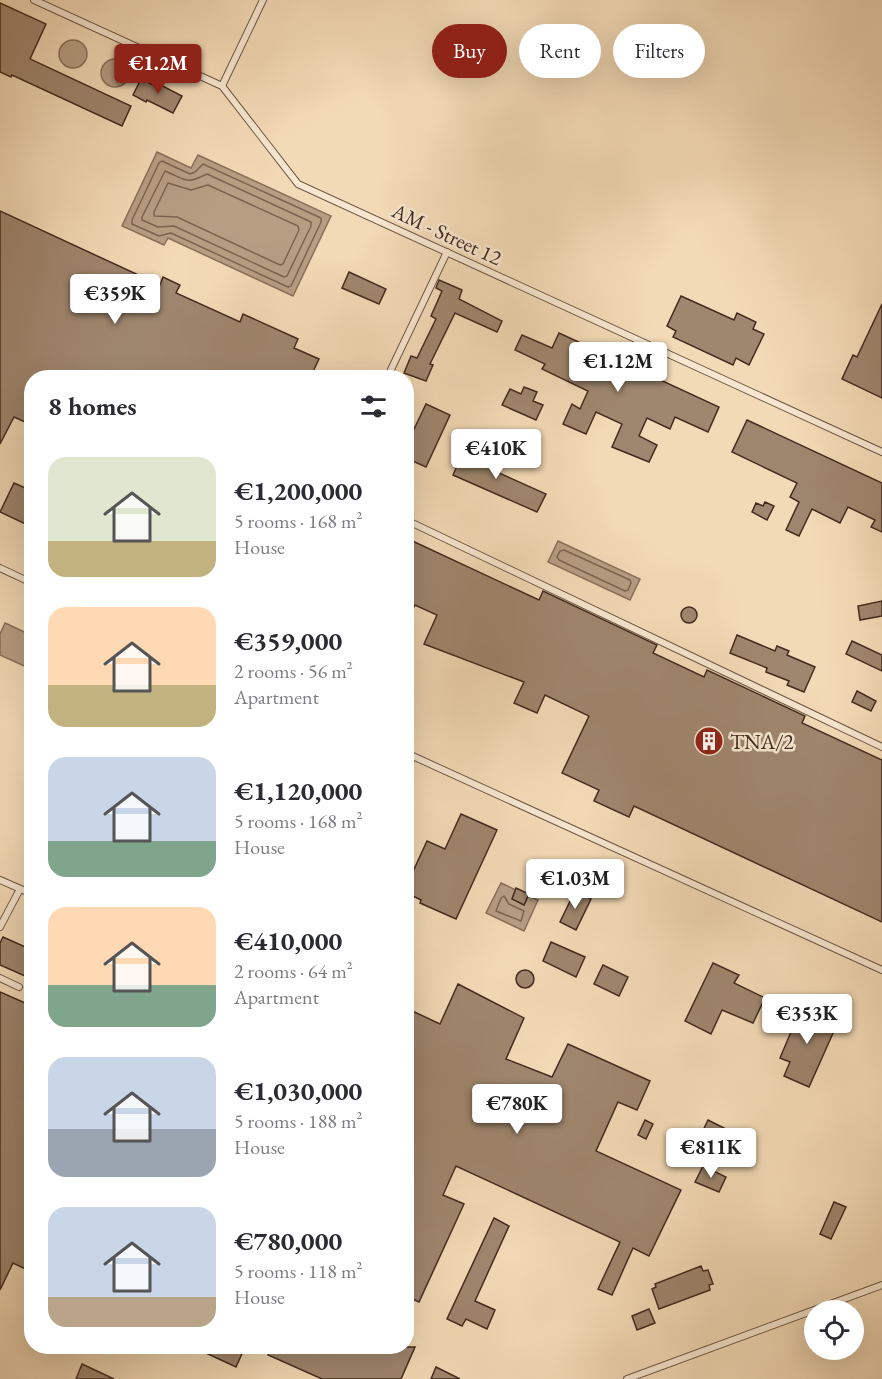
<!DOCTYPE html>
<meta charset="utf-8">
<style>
:root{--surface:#fff;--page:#f7f7f7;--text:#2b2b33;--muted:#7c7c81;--accent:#8f2418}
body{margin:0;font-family:"EB Garamond",serif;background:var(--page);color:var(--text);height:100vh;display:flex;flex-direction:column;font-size:22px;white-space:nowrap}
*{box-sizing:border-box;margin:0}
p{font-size:20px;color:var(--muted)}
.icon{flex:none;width:33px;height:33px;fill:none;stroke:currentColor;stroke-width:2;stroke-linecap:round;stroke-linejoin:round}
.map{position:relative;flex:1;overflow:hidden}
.drawer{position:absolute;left:24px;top:370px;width:390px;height:984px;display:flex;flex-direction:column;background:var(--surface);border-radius:24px;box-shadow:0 6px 24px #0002}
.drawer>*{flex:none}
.top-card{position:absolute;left:432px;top:24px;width:360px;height:54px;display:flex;gap:12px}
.buttons{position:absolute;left:804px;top:1300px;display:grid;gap:12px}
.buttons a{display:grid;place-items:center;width:60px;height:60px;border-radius:50%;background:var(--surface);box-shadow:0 6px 24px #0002;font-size:30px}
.price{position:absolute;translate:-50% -51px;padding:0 14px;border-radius:6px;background:#fff;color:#222;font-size:20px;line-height:39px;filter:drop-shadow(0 2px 3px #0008)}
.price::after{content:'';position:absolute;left:50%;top:36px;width:18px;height:14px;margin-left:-9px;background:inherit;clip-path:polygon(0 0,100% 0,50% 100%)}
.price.on{background:var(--accent);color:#fff}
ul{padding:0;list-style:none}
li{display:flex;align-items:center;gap:18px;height:150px;padding:0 24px}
li span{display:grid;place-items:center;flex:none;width:168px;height:120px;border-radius:18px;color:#555}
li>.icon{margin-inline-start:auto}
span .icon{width:72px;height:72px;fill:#fffc;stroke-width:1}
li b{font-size:26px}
h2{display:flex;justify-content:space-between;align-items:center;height:72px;padding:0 24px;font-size:26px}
.tag{padding:0 21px;border-radius:27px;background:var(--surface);box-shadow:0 6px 24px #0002;font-size:21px;line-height:54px}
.tag.on{background:var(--accent);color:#fff}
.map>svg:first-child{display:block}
.water{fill:#b79e83;stroke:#89705c;stroke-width:1.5}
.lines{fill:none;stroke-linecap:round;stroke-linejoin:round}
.shore{stroke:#7d6452;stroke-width:1.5}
.building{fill:#9f866e;stroke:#432b21;stroke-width:1.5}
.service-casing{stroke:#6f5746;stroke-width:8}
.service{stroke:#f7e7d0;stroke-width:6}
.labels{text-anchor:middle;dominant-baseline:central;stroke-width:5;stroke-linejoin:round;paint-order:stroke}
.street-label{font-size:21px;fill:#432b21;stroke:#f7e7d0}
.poi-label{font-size:21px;fill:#432b21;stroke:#f7e7d0;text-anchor:start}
</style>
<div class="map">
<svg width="882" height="1379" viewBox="0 0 882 1379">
<rect width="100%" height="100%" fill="#f3dab6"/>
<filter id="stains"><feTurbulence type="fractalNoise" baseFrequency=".00333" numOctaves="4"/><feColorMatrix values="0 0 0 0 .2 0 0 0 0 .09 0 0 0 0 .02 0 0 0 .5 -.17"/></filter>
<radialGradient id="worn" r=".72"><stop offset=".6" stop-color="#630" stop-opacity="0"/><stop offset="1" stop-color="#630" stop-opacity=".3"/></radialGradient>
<g class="water">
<circle cx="73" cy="54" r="14"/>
<circle cx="115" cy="73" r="14"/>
<path d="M 157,152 L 191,168 L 198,155 L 331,216 L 293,296 L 168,238 L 164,245 L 122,226 Z"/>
<path d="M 558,541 L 640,579 L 630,600 L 548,562 Z"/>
<path d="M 5,623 L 31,635 L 31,669 L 0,655 L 0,634 Z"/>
<path d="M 501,883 L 516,890 L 512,899 L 524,905 L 528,896 L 538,900 L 524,931 L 486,913 Z"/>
</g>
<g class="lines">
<g class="shore">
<path d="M 162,161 L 190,174 L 195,172 L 203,164 L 321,218 L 321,222 L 291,286 L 288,287 L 171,233 L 159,236 L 132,224 L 132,220 L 159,163 Z"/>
<path d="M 165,171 C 187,180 185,185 207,174 L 311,222 L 311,226 L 287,276 L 284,277 L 174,226 L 158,227 L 142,220 L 142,217 Z"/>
<path d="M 168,183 L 191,190 L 208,185 L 298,226 L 299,230 L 283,264 L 280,265 L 177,217 L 154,216 L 154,212 Z"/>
<path d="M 564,550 L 630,580 L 631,583 L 628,590 L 625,591 L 559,560 L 557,557 L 560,551 Z"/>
<path d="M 504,896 L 509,904 L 524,911 L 521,921 L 496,911 L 501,898 Z"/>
</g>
</g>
<g class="building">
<path d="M 0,3 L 46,24 L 30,59 L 131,106 L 122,126 L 12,75 L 11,77 L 0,72 Z"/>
<path d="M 141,79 L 153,85 L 155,82 L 182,96 L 173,113 L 147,100 L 146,102 L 133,95 Z"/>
<path d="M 0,211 L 160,285 L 163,277 L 180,285 L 176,293 L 240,322 L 243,314 L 298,339 L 294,348 L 319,359 L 310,378 L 32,378 L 32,425 L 14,417 L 0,444 Z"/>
<path d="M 349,272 L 386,289 L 379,304 L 342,288 Z"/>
<path d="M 439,280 L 462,290 L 459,299 L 502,321 L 497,332 L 455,313 L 430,364 L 433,365 L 426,381 L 404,373 L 411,356 L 417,358 L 436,319 L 431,316 L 442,291 L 436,288 Z"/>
<path d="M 681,296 L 734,320 L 737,313 L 756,322 L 753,329 L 764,334 L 749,365 L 736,358 L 733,365 L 673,337 L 676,331 L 667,326 Z"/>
<path d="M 882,304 L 882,398 L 842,379 L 853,355 L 857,357 Z"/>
<path d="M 559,333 L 719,407 L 708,432 L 675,417 L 670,429 L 647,418 L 639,436 L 657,445 L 649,462 L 612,447 L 622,424 L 596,412 L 586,434 L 563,424 L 572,404 L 580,409 L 588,391 L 542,369 L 545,364 L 515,350 L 522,335 L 552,348 Z"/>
<path d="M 524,387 L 537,392 L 533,401 L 543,405 L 536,420 L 502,405 L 510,389 L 521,394 Z"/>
<path d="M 426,404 L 450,415 L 426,467 L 406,458 L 406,446 Z"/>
<path d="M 747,420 L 882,483 L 882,532 L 871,527 L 875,520 L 848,507 L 840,523 L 812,509 L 799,536 L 786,530 L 799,502 L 790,497 L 797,483 L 732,452 Z"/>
<path d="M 465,448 L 503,465 L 499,473 L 546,494 L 537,512 L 453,475 Z"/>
<path d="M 14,483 L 32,491 L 32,527 L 0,512 Z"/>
<path d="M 765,502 L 774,506 L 767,520 L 752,512 L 756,503 L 763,506 Z"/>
<path d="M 406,538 L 539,600 L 543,591 L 657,645 L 653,653 L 704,677 L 707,670 L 805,716 L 802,723 L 882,760 L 882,922 L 634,806 L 629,817 L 594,801 L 599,790 L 562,773 L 589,716 L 545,695 L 537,713 L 514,703 L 524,682 L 424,644 L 437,615 L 415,605 L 406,622 Z"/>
<path d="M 882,601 L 882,616 L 860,620 L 858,606 Z"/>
<circle cx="689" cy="615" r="8"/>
<path d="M 737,635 L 775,651 L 777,646 L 789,651 L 787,655 L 815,667 L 804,692 L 787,685 L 789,681 L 766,672 L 767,668 L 730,653 Z"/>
<path d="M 852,641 L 882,655 L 882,671 L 846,654 Z"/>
<path d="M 857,691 L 876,701 L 871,711 L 852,702 Z"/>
<path d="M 461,814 L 497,830 L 456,919 L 420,903 L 421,900 L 407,893 L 413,880 L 410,878 L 427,841 L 445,849 Z"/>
<path d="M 516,888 L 529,894 L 524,905 L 512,899 Z"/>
<path d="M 575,891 L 591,899 L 576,930 L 560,922 Z"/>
<path d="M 3,937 L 32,950 L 32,979 L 0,965 L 0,943 Z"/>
<path d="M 551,942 L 585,957 L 576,977 L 543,961 Z"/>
<path d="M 713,963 L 739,975 L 734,983 L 765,998 L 753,1023 L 722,1010 L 711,1034 L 685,1021 Z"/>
<path d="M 603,965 L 628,977 L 619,996 L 594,984 Z"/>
<circle cx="525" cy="979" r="9"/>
<path d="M 458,984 L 524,1018 L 506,1059 L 552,1077 L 568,1044 L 650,1081 L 637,1110 L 618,1102 L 596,1151 L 681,1190 L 649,1256 L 633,1248 L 612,1295 L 598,1289 L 620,1242 L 456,1166 L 443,1195 L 464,1204 L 419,1302 L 406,1296 L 406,1008 L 440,1024 Z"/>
<path d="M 0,992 L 32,1006 L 32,1272 L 13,1263 L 0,1290 Z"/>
<path d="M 802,1006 L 838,1022 L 809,1087 L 784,1076 L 790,1062 L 780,1058 Z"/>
<path d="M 645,1120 L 653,1124 L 646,1139 L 638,1135 Z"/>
<path d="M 708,1120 L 742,1137 L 733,1156 L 699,1139 Z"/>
<path d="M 703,1166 L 726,1177 L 719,1192 L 695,1182 Z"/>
<path d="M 834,1202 L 846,1207 L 831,1239 L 820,1234 Z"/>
<path d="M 494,1218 L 509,1226 L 475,1301 L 495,1310 L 487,1329 L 466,1319 L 462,1326 L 447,1319 Z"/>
<path d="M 701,1266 L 703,1271 L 708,1270 L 713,1284 L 709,1285 L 710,1290 L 659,1309 L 652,1289 L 656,1287 L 655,1284 Z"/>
<path d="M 649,1309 L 655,1323 L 637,1330 L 632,1316 Z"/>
<path d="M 193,1347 L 245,1347 L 236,1367 Z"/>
<path d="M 272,1347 L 415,1347 L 401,1379 L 322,1379 L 268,1355 Z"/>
<path d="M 82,1364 L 114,1379 L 76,1379 Z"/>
<path d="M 436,1367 L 460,1379 L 431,1379 Z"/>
</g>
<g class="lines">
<g class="service-casing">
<g id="service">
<path d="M 34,0 L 222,86 L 298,184 L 882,452"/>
<path d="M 222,86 L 263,0"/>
<path d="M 387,378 L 447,252"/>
<path d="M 406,520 L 882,747"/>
<path d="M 0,568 L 32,583"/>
<path d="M 406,753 L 882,970"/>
<path d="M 0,880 L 32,894"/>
<path d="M 0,927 L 20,889"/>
<path d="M 0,978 L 19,987"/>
<path d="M 627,1379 L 882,1285"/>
</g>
</g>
<use href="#service" class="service"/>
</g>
<defs>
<g id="building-disc" transform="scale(1.5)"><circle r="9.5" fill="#8f2418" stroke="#f7e7d0"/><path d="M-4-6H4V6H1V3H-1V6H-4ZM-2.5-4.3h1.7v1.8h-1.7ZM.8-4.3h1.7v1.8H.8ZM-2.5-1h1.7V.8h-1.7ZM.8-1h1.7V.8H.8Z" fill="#fff"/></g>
</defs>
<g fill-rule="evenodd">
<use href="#building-disc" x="709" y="741"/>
</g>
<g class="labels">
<g class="street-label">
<text transform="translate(447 234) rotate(25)">AM - Street 12</text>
</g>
<g class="poi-label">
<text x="730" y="741">TNA/2</text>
</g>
</g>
<rect width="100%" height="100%" filter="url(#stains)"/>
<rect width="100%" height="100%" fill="url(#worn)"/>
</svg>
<div class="buttons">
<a><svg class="icon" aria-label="locate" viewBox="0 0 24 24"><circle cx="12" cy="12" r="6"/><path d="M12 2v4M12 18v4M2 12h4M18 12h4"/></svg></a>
</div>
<b class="price on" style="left:158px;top:95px">€1.2M</b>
<b class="price" style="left:115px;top:325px">€359K</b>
<b class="price" style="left:618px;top:393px">€1.12M</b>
<b class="price" style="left:496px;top:480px">€410K</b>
<b class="price" style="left:575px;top:910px">€1.03M</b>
<b class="price" style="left:807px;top:1045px">€353K</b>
<b class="price" style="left:517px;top:1135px">€780K</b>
<b class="price" style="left:711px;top:1179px">€811K</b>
<div class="top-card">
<a class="tag on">Buy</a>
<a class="tag">Rent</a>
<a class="tag">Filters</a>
</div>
<section class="drawer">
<h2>8 homes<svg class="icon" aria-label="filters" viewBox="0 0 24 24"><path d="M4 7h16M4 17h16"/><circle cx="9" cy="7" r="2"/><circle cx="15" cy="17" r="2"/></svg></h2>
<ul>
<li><span style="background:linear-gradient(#dfe7d0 70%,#c2b280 0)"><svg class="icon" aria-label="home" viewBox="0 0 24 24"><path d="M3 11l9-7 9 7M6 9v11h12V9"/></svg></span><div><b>€1,200,000</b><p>5 rooms · 168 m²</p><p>House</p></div></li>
<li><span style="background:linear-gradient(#ffd9b3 65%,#c2b280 0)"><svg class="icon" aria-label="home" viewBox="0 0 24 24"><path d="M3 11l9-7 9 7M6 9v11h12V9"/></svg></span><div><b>€359,000</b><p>2 rooms · 56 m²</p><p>Apartment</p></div></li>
<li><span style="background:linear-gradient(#c9d6e8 70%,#7fa58c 0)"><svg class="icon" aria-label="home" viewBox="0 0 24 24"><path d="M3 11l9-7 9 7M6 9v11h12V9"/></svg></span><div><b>€1,120,000</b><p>5 rooms · 168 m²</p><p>House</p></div></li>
<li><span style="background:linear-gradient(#ffd9b3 65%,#7fa58c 0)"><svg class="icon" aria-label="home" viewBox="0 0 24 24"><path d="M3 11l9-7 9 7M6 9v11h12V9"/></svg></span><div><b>€410,000</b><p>2 rooms · 64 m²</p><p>Apartment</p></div></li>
<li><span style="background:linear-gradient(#c9d6e8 60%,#9aa5b1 0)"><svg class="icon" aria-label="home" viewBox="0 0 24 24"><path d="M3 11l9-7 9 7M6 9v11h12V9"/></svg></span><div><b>€1,030,000</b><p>5 rooms · 188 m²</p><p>House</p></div></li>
<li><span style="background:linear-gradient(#c9d6e8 75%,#b9a48a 0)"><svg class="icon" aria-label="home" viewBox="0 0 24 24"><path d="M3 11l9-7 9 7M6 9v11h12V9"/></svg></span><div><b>€780,000</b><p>5 rooms · 118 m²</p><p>House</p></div></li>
</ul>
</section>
</div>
